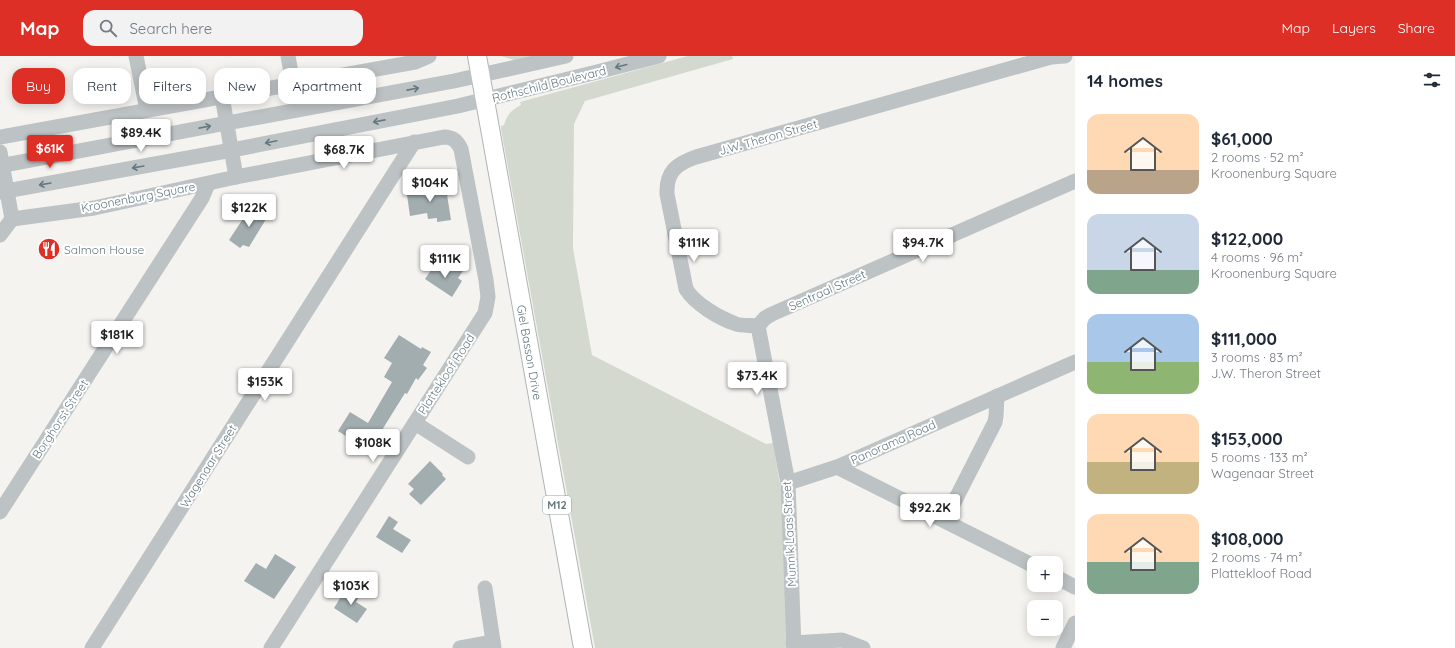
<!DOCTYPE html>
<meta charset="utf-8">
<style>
:root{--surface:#fff;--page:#f2f2f3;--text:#1f2937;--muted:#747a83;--accent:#de2f27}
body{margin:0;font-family:Quicksand,sans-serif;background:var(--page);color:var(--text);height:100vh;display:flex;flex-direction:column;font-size:15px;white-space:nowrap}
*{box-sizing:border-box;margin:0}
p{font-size:13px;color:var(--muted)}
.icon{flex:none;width:22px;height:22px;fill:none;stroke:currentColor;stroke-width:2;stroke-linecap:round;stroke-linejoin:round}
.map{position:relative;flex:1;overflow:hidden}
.drawer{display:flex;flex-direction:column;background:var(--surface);width:380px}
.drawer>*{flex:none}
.hud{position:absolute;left:12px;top:12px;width:380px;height:36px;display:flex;gap:8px}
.buttons{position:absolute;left:1027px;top:500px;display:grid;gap:8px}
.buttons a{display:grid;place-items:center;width:36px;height:36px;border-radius:8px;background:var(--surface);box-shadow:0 2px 10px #0003;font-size:20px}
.price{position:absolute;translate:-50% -34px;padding:0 9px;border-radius:4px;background:#fff;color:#222;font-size:13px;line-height:26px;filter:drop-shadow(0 1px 2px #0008)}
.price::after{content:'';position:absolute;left:50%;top:24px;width:12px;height:9px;margin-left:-6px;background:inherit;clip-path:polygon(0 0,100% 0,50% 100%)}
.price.on{background:var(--accent);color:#fff}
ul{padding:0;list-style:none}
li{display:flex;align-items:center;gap:12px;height:100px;padding:0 12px}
li span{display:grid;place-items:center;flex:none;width:112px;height:80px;border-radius:12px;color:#555}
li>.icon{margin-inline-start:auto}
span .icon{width:48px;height:48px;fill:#fffc;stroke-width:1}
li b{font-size:17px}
h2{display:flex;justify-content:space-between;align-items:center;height:48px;padding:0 12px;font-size:17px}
.pill{padding:0 14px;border-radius:12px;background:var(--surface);box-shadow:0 2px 10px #0003;font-size:14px;line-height:36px}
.pill.on{background:var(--accent);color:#fff}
header{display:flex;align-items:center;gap:24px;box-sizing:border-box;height:56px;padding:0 20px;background:var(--accent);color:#fff}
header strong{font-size:19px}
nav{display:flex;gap:22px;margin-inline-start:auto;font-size:14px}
.search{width:280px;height:36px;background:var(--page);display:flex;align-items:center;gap:10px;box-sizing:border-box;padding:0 14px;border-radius:12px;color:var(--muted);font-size:15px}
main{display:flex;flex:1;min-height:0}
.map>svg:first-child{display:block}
.green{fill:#d4d9cf}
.building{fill:#a2adb0}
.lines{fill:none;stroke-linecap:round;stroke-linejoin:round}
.major-casing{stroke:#aeb4b7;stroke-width:20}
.minor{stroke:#bdc2c4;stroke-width:15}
.major{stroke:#fff;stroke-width:18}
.oneway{stroke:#647980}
.labels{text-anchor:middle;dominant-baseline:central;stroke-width:4;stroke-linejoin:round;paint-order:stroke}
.shield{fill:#fff;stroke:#92a1a6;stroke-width:1}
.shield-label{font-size:11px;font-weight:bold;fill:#647980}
.street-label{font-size:12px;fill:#647980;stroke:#fff}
.poi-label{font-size:12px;fill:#647980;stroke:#fff;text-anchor:start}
</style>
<header>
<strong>Map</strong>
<div class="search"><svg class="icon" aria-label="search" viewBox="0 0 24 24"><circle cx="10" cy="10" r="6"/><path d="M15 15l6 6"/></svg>Search here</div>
<nav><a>Map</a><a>Layers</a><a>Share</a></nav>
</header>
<main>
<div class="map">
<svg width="1075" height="592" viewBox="0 0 1075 592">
<rect width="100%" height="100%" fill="#f4f3f0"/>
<g class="green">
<path d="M 501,0 L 542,0 L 517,5 Z"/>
<path d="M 688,0 L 732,0 L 733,3 L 585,45 L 574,68 L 573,192 L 592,299 L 766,388 L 773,387 L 781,434 L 789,592 L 595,592 L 501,73 L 501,70 L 504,69 C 507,59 511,54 521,49 L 520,46 Z"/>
</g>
<g class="building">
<path d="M 433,126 L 434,134 L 446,132 L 451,164 L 437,166 L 437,162 L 428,163 L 427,157 L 410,160 L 407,139 L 419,137 L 418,128 Z"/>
<path d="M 252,149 L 268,160 L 249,191 L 243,189 L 240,192 L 229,184 Z"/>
<path d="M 435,208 L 447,216 L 452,208 L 463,215 L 458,222 L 462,225 L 452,241 L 425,223 Z"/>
<path d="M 399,279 L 421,293 L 422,291 L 431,296 L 423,309 L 427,312 L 418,324 L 416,322 L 407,338 L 405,337 L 369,395 L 338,375 L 350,356 L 368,367 L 392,326 L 384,321 L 392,307 L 384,302 Z"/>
<path d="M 430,405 L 443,418 L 442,419 L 446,423 L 421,449 L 409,438 L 414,433 L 408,428 Z"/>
<path d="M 389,460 L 398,466 L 393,473 L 411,484 L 402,497 L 376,481 Z"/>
<path d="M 275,498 L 296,511 L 274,543 L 244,525 L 256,507 L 266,513 Z"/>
<path d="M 347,531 L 360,539 L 356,546 L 367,553 L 357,567 L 334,552 Z"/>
</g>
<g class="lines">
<g class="major-casing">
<g id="major">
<path id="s1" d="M 477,0 L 583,592"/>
</g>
</g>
<g class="minor">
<path d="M 136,0 L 147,54"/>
<path d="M 288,0 L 293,28"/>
<path d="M 222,40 L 236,121"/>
<path d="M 0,81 L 415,6 L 429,0"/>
<path d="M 0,96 L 12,163 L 0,179"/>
<path d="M 0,110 L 227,67 L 454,25 L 566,0"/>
<path d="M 0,136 L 232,94 L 458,50 L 597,16 L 659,0"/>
<path d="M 12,163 L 94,152 L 236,121 L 444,81 C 453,81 457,85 461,93 L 486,224 L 488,241 L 485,257 L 271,592"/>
<path d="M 758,270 C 751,269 742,270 736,268 C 719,262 695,248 686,233 L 667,138 C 666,116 676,108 696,101 L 1051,1 L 1065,0"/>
<path d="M 758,270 L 765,262 L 772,258 L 1075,125"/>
<path d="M 758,270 L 788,427 L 794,592"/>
<path d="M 415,367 L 468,401"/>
<path d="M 837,411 L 1034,510"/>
<path d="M 788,427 L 837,411 L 1075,306"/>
<path d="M 0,456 L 202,142 L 208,128"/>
<path d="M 945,464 L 995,366 L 996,360 L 997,340"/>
<path d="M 1056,521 L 1075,531"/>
<path d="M 485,532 L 494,592"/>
<path d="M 793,587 L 842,584 L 863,592"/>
<path d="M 92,592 L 414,86"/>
<path d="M 460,592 L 493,586"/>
<path d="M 1063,592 L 1075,567"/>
</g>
<use href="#major" class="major"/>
</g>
<defs><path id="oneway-shaft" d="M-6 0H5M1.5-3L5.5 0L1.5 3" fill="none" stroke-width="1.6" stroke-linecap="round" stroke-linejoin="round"/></defs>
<g class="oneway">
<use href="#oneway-shaft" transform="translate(621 10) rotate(165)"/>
<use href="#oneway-shaft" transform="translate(413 33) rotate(-11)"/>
<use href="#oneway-shaft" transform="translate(379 65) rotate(169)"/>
<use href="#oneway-shaft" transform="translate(205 71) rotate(-11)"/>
<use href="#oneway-shaft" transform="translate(271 86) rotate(168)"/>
<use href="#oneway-shaft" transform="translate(138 111) rotate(170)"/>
<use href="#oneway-shaft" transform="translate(45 128) rotate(170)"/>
</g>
<defs>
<g id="restaurant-disc" transform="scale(1.15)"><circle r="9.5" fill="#de2f27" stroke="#fff"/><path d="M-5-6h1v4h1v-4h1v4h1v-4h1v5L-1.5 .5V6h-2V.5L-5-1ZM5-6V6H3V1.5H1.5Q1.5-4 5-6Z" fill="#fff"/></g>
</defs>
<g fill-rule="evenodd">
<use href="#restaurant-disc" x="49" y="193"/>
</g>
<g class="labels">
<rect class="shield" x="543" y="440" width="28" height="18" rx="3"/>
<g class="shield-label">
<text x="557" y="449">M12</text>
</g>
<g class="street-label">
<text transform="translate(549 28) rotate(-14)">Rothschild Boulevard</text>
<text transform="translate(768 81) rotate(-16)">J.W. Theron Street</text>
<text transform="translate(138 141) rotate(-11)">Kroonenburg Square</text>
<text transform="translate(827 234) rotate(-24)">Sentraal Street</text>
<text stroke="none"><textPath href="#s1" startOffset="301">Giel Basson Drive</textPath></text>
<text transform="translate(446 318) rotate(-57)">Plattekloof Road</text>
<text transform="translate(60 363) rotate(-57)">Borghorst Street</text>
<text transform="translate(893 386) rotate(-24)">Panorama Road</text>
<text transform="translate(208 410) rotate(-58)">Wagenaar Street</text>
<text transform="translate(789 478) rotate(-93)">Munnik Laas Street</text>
</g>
<g class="poi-label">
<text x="64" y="193">Salmon House</text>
</g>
</g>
</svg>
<div class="buttons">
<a>+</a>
<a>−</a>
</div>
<b class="price" style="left:141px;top:97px">$89.4K</b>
<b class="price on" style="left:50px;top:113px">$61K</b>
<b class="price" style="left:344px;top:114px">$68.7K</b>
<b class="price" style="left:430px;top:147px">$104K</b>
<b class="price" style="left:249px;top:172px">$122K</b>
<b class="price" style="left:694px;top:207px">$111K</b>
<b class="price" style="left:923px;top:207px">$94.7K</b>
<b class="price" style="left:445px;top:223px">$111K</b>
<b class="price" style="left:117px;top:299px">$181K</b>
<b class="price" style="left:757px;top:340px">$73.4K</b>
<b class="price" style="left:265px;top:346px">$153K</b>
<b class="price" style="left:373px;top:407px">$108K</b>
<b class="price" style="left:930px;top:472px">$92.2K</b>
<b class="price" style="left:351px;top:550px">$103K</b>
<div class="hud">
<a class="pill on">Buy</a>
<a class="pill">Rent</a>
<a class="pill">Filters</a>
<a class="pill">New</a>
<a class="pill">Apartment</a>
</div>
</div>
<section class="drawer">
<h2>14 homes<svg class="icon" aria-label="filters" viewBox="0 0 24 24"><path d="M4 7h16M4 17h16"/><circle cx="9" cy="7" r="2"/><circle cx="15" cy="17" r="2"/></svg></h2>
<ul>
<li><span style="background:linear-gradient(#ffd9b3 70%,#b9a48a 0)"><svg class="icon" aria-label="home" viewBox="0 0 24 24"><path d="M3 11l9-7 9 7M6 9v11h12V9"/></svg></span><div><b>$61,000</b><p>2 rooms · 52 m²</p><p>Kroonenburg Square</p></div></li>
<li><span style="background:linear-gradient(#c9d6e8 70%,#7fa58c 0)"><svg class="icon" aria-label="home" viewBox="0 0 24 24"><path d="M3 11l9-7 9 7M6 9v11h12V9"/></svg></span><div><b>$122,000</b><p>4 rooms · 96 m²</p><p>Kroonenburg Square</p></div></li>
<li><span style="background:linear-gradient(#a9c7e8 60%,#8fb573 0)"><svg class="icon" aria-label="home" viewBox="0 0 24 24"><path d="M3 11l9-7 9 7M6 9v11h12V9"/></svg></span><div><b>$111,000</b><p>3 rooms · 83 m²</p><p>J.W. Theron Street</p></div></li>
<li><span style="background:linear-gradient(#ffd9b3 60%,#c2b280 0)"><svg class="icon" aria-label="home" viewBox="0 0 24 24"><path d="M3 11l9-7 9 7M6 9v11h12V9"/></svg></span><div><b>$153,000</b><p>5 rooms · 133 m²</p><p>Wagenaar Street</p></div></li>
<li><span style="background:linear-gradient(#ffd9b3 60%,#7fa58c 0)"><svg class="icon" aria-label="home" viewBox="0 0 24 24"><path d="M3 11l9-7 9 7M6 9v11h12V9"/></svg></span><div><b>$108,000</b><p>2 rooms · 74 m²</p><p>Plattekloof Road</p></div></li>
</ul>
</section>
</main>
